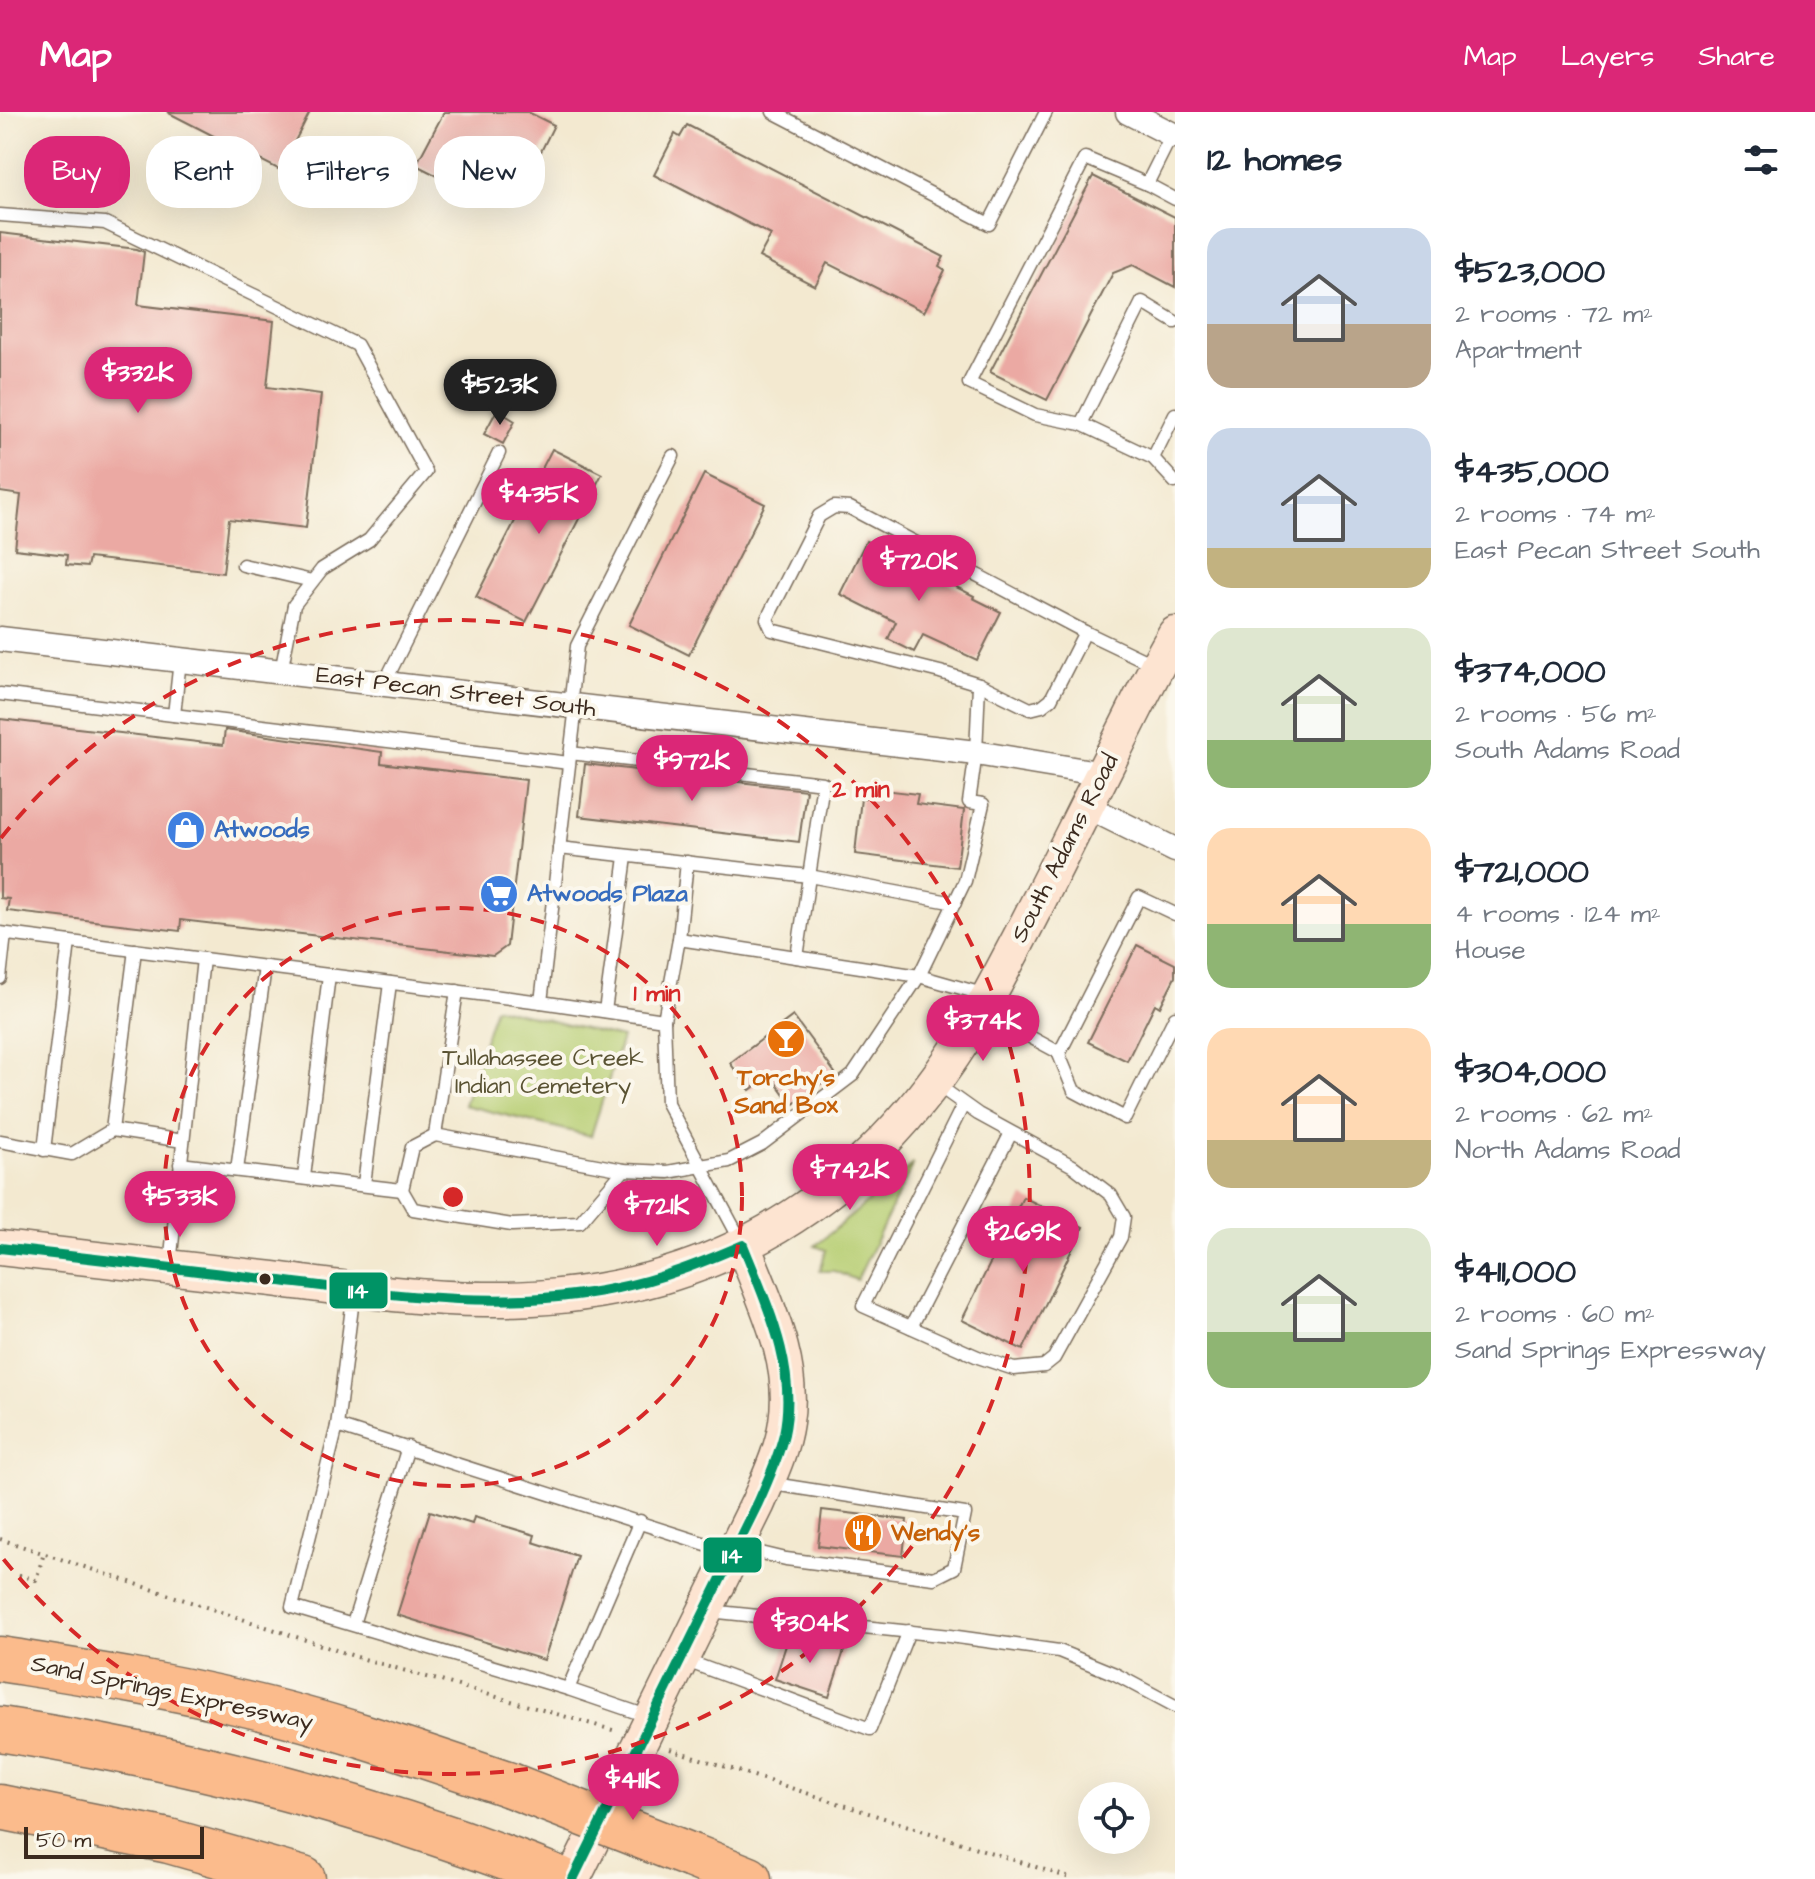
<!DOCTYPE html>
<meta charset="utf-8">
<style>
:root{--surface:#fff;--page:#f2f2f3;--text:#1f2937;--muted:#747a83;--accent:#db2777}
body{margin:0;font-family:"Architects Daughter",sans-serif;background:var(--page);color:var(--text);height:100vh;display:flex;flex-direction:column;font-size:30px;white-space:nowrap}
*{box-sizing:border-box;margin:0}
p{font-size:26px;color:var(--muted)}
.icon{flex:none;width:44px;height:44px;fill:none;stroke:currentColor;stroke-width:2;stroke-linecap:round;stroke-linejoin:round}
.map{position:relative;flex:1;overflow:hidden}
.drawer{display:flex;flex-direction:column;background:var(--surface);width:640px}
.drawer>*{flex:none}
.top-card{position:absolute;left:24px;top:24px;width:760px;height:72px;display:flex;gap:16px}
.fabs{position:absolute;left:1078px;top:1670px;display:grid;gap:16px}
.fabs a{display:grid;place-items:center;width:72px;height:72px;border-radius:50%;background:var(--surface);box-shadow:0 8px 32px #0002;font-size:40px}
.scale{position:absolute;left:24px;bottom:20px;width:180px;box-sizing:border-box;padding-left:8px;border:4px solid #3b2a1e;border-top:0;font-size:22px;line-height:28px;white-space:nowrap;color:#3b2a1e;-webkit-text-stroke:6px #fbf7ec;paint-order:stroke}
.price{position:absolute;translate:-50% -68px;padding:0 18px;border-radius:28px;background:var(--accent);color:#fff;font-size:26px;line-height:52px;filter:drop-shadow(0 2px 4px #0008)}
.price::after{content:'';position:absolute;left:50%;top:48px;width:24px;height:18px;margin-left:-12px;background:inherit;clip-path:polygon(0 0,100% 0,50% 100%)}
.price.current{background:#222;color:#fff}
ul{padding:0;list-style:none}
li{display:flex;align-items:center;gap:24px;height:200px;padding:0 32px}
li span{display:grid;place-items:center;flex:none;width:224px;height:160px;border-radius:24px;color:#555}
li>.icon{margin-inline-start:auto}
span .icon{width:96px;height:96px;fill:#fffc;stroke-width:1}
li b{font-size:34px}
h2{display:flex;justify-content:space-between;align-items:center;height:96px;padding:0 32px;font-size:34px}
.pill{padding:0 28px;border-radius:32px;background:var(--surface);box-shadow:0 8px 32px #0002;font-size:28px;line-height:72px}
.pill.current{background:var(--accent);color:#fff}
header{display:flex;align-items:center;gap:48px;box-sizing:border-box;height:112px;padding:0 40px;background:var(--accent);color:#fff}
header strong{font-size:38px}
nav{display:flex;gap:44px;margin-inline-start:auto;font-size:28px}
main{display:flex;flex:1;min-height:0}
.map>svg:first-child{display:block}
.green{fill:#b6cd71;stroke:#787c48;stroke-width:2}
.building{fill:#eba9a3}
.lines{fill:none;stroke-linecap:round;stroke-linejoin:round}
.lane-casing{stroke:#7b6d5c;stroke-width:15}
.street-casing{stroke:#7b6d5c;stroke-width:27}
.secondary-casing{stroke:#7b6d5c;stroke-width:37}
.highway-casing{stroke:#7b6d5c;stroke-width:47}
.path{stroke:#7b6d5c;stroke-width:4;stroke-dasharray:2 6;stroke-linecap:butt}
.lane{stroke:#fff;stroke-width:12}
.street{stroke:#fff;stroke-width:24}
.secondary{stroke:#fde4d1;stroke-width:34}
.highway{stroke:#fbbb8c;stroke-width:44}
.highway-bridge-casing{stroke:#7b6d5c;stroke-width:47;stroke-linecap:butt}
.highway-bridge{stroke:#fbbb8c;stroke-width:44}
.bus-1-casing{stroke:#fbf7ec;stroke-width:16}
.bus-1{stroke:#009365;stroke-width:10}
.ring{fill:none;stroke:#d62828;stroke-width:4;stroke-dasharray:14 10}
.bus-dot{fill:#3b2a1e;stroke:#fbf7ec;stroke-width:3}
.labels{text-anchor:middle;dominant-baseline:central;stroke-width:8;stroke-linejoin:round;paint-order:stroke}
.street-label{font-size:24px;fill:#3b2a1e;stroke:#fbf7ec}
.shop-label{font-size:24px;font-weight:bold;fill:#366cbe;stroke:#fbf7ec;text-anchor:start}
.park-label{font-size:24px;fill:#5a5333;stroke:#fbf7ec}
.food-label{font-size:24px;font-weight:bold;fill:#c56008;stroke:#fbf7ec}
.centre{fill:#d62828;stroke:#fbf7ec;stroke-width:4}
.ring-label{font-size:24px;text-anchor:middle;font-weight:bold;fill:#d62828;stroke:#fbf7ec;stroke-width:8;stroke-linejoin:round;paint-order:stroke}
.line-badge{stroke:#fbf7ec;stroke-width:3}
.badge-label{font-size:22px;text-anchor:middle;font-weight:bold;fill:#fff}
</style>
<header>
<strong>Map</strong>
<nav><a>Map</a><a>Layers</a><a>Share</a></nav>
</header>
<main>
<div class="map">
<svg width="1175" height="1767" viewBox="0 0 1175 1767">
<rect width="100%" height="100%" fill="#fbf7ec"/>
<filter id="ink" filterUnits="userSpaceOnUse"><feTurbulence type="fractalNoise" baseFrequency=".0125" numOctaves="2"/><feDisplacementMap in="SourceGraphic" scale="16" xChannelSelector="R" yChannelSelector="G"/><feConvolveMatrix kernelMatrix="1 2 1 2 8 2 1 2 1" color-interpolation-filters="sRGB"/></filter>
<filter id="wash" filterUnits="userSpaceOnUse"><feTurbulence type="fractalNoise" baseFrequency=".006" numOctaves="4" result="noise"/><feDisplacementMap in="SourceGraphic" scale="32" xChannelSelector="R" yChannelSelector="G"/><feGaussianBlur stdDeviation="1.8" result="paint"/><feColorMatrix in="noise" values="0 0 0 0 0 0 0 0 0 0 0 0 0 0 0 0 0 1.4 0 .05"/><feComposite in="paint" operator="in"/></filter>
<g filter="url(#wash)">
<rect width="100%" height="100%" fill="#f3e9d0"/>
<g class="green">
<path d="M 495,895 L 622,926 L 591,1024 L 464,993 Z"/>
<path d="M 913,1052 L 857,1168 L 834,1159 L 820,1159 L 826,1138 L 815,1134 Z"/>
</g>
<g id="blocks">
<g class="building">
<path d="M 167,0 L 310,0 L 280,58 Z"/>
<path d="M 444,0 L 528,0 L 554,13 L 530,62 L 497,45 L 477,84 L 416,53 Z"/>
<path d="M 687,13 L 944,145 L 939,154 L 945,158 L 924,200 L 827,151 L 815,174 L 759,145 L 771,123 L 654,63 L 675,22 L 680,25 Z"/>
<path d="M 1093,64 L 1175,105 L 1175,175 L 1133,153 L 1113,161 L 1047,288 L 990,260 Z"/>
<path d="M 0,121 L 137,137 L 144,140 L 138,193 L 274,209 L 267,275 L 321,282 L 306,416 L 229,407 L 223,461 L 89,446 L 87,455 L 66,453 L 67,443 L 15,437 L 21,383 L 0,380 Z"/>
<path d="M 497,298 L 515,309 L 503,332 L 484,322 Z"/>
<path d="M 552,337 L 602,362 L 526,510 L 476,485 Z"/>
<path d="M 704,362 L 765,392 L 689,543 L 629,513 Z"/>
<path d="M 866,429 L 974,484 L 973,486 L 1001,500 L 977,548 L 923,523 L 914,540 L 888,527 L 896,510 L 840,482 Z"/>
<path d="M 0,607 L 223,633 L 225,618 L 382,640 L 381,651 L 526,668 L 507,834 L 493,844 L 181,808 L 180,819 L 7,799 L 9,787 L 0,786 Z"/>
<path d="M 585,652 L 806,678 L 799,730 L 579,704 Z"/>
<path d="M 866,676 L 918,682 L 916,692 L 964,698 L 957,755 L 855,742 L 861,686 L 865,686 Z"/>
<path d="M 1137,833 L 1175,852 L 1175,865 L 1160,895 L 1155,892 L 1127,949 L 1088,930 Z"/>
<path d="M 793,904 L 835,961 L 792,993 L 770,963 L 750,978 L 730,951 Z"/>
<path d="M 1023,1085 L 1083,1115 L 1023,1238 L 962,1208 Z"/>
<path d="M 822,1398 L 907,1408 L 903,1444 L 818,1434 Z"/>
<path d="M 430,1399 L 472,1412 L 474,1405 L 535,1423 L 533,1430 L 577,1444 L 544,1548 L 397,1503 Z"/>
<path d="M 790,1521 L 844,1539 L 829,1585 L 775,1567 Z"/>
</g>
</g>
</g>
<g filter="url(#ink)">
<use href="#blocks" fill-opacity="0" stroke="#7b6d5c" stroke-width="2"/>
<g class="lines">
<g class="lane-casing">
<g id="lane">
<path d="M 773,0 L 989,112 L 1046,0"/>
<path d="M 1172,22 L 1147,72 L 1175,87"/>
<path d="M 0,103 L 105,111 L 357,233 L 426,360 L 369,428 L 322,457 L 294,493 L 281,560"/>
<path d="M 1175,210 L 1142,190 L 1081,312 L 1153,346 L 1175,370"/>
<path d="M 1081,312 L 1035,303 L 969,271 L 1085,46 L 1147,72"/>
<path d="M 1153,346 L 1175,302"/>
<path d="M 243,453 L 312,469"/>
<path d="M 384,572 L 499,341"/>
<path d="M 979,572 L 1030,597 L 1042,594 L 1051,587 L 1085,520"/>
<path d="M 0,582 L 569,651"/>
<path d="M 570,594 L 577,534 L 673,344"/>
<path d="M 576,594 L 541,890 L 664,908"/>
<path d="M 174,603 L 180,548"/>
<path d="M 570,641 L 823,671 L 797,845"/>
<path d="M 559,736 L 809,764 L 955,791"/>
<path d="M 687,750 L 679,827 L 664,908 L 667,991 L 742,1131"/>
<path d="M 0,821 L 541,890"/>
<path d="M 679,827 L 919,864 L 986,883"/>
<path d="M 0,866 L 5,822"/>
<path d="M 457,879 L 435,1023 L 624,1058 L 668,1060 L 729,1049 L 762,1032 L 853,963 L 919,864 L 965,769 L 983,692 L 969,690 L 976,641 L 979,572 L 940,560 L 772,518 L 767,507 L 819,404 L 834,395 L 850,396 L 1085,520 L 1154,553"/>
<path d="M 605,899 L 626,745"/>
<path d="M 984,900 L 1058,940 L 1074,979 L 1125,1006 L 1175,905"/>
<path d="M 1059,942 L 1139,785 L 1175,802"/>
<path d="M 936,972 L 978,1002 L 1073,1054 L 1111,1083 L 1124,1105 L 1121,1125 L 1054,1246 L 1044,1254 L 1014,1257 L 978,1245 L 863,1194 L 963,993"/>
<path d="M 112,1018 L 135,838"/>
<path d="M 0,1029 L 72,1042 L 112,1018 L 183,1029"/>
<path d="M 44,1038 L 69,830"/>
<path d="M 180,1052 L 402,1078 L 412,1035 L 435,1023"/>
<path d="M 237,1058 L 265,855"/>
<path d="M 304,1065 L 329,863"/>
<path d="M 364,1072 L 390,871"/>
<path d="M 402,1078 L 413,1097 L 512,1113 L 580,1110 L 624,1058"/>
<path d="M 170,1152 L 203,847"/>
<path d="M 911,1215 L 1011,1021"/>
<path d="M 337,1314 L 354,1179"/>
<path d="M 740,1436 L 786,1447 L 934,1466 L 954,1456 L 965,1402 L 767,1371"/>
<path d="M 709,1499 L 950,1524 L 1059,1539 L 1115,1562 L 1175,1594"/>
<path d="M 353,1512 L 408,1335"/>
<path d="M 684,1548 L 870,1617 L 909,1519"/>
<path d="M 568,1577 L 640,1409"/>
<path d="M 650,1605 L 568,1577 L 292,1495 L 337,1314 L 731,1440"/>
</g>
</g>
<g class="street-casing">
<g id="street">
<path d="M 1128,0 L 1175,24"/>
<path d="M 0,527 L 976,641 L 1103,662"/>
<path d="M 1086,694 L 1175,738"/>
</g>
</g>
<g class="secondary-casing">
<g id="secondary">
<path d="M 0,1136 C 91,1146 182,1156 273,1167 C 343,1176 414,1187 485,1187 C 693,1190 852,1102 964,927 C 984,895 1001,861 1019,827 C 1052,764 1083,700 1115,637 C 1135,598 1153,559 1175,522"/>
<path d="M 573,1767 L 758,1391 C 769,1365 782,1339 786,1310 C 796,1248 764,1189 743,1133"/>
</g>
</g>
<g class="highway-casing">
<g id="highway">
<path d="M 0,1547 C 81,1560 161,1572 241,1591 C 333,1612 421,1643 510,1673"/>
<path d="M 0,1617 C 194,1648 378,1694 560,1767"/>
<path d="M 0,1695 L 169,1729 L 303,1767"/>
<path d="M 692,1744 L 749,1767"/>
</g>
</g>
<g class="path">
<path d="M 0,1427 L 357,1545 L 616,1619"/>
<path d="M 19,1463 L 36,1468 L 44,1441"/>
<path d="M 670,1637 L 1073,1767"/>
</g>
<use href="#lane" class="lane"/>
<use href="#street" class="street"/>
<use href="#secondary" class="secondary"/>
<use href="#highway" class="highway"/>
<g class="highway-bridge-casing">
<path id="highway-bridge" d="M 510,1673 L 692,1744"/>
</g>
<use href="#highway-bridge" class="highway-bridge"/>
<g class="bus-1-casing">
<path id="bus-1" d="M 0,1136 C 91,1146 181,1157 272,1168 C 385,1182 504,1200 617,1176 C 661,1167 701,1151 743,1133 C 767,1193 798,1256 784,1322 C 778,1346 768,1369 758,1391 L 573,1767"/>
</g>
<use href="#bus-1" class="bus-1"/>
</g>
</g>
<g class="ring">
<circle cx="453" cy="1085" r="289"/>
<path d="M1 726A577 577 0 1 1 1 1444"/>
</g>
<defs>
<g id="shop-disc" transform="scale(2)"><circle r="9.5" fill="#3f7fe0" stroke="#fbf7ec"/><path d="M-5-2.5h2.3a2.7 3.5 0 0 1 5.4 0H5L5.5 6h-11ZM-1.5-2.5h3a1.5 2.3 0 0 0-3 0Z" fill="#fff"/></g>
<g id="supermarket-disc" transform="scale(2)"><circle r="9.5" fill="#3f7fe0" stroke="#fbf7ec"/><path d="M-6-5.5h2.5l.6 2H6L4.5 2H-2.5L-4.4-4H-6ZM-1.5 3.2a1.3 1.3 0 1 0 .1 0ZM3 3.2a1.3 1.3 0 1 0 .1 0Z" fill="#fff"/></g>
<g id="bar-disc" transform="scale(2)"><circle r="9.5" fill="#e8710a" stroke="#fbf7ec"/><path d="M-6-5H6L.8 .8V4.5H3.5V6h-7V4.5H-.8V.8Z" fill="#fff"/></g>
<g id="restaurant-disc" transform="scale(2)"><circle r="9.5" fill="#e8710a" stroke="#fbf7ec"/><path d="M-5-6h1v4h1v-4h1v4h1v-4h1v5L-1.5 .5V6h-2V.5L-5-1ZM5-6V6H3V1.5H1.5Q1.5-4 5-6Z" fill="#fff"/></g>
</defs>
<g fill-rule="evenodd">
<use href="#shop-disc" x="186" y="718"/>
<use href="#supermarket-disc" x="499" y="782"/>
<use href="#bar-disc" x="786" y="927"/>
<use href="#restaurant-disc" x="863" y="1421"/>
</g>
<circle class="bus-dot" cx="265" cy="1167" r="7"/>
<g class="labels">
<g class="street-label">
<text transform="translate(456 580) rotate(7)">East Pecan Street South</text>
<text transform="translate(1065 736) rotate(-63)">South Adams Road</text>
<text transform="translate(172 1581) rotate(12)">Sand Springs Expressway</text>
</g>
<g class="shop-label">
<text x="214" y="718">Atwoods</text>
<text x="527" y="782">Atwoods Plaza</text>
</g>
<g class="park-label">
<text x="543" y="946">Tullahassee Creek<tspan x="543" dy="28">Indian Cemetery</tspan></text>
</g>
<g class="food-label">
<text x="786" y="966">Torchy's<tspan x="786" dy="28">Sand Box</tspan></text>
<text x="891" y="1421" text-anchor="start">Wendy's</text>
</g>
</g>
<circle cx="453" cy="1085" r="12" class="centre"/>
<g class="ring-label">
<text x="861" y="685">2 min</text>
<text x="657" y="889">1 min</text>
</g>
<g class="line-badge">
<rect x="328" y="1159" width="61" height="39" rx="8" fill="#009365"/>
<rect x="702" y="1424" width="61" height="38" rx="8" fill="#009365"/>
</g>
<g class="badge-label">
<text x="358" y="1186">114</text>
<text x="732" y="1451">114</text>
</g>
</svg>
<div class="fabs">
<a><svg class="icon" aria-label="locate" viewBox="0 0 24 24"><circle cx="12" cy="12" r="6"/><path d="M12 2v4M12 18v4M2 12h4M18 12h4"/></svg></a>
</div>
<div class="scale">50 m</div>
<b class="price" style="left:138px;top:303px">$332K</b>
<b class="price current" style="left:500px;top:315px">$523K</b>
<b class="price" style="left:539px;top:424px">$435K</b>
<b class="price" style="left:919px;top:491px">$720K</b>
<b class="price" style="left:692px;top:691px">$972K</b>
<b class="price" style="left:983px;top:951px">$374K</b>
<b class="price" style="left:850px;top:1100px">$742K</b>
<b class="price" style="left:180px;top:1127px">$533K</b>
<b class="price" style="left:657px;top:1136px">$721K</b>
<b class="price" style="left:1023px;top:1162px">$269K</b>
<b class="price" style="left:810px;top:1553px">$304K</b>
<b class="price" style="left:633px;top:1710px">$411K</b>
<div class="top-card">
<a class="pill current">Buy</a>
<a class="pill">Rent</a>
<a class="pill">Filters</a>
<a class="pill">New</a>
</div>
</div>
<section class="drawer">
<h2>12 homes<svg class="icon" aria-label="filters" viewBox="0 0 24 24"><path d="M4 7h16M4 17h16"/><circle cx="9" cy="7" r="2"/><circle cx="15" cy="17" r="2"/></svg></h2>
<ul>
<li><span style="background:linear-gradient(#c9d6e8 60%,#b9a48a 0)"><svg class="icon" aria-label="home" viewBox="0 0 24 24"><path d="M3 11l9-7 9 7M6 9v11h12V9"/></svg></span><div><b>$523,000</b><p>2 rooms · 72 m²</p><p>Apartment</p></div></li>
<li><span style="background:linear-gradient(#c9d6e8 75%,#c2b280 0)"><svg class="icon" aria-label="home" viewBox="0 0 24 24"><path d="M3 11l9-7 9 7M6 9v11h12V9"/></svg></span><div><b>$435,000</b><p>2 rooms · 74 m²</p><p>East Pecan Street South</p></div></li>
<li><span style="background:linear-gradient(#dfe7d0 70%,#8fb573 0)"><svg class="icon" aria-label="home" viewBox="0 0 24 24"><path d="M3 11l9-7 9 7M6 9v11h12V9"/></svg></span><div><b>$374,000</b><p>2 rooms · 56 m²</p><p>South Adams Road</p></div></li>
<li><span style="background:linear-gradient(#ffd9b3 60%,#8fb573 0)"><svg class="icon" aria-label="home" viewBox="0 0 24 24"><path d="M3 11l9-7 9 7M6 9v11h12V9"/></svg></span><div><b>$721,000</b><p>4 rooms · 124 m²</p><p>House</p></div></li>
<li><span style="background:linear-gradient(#ffd9b3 70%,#c2b280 0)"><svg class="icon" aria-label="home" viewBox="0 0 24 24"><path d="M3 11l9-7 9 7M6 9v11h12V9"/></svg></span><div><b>$304,000</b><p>2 rooms · 62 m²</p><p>North Adams Road</p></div></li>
<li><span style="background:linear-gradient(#dfe7d0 65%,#8fb573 0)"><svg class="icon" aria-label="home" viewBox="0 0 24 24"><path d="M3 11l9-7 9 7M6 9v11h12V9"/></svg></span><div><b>$411,000</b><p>2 rooms · 60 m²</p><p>Sand Springs Expressway</p></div></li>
</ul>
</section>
</main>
